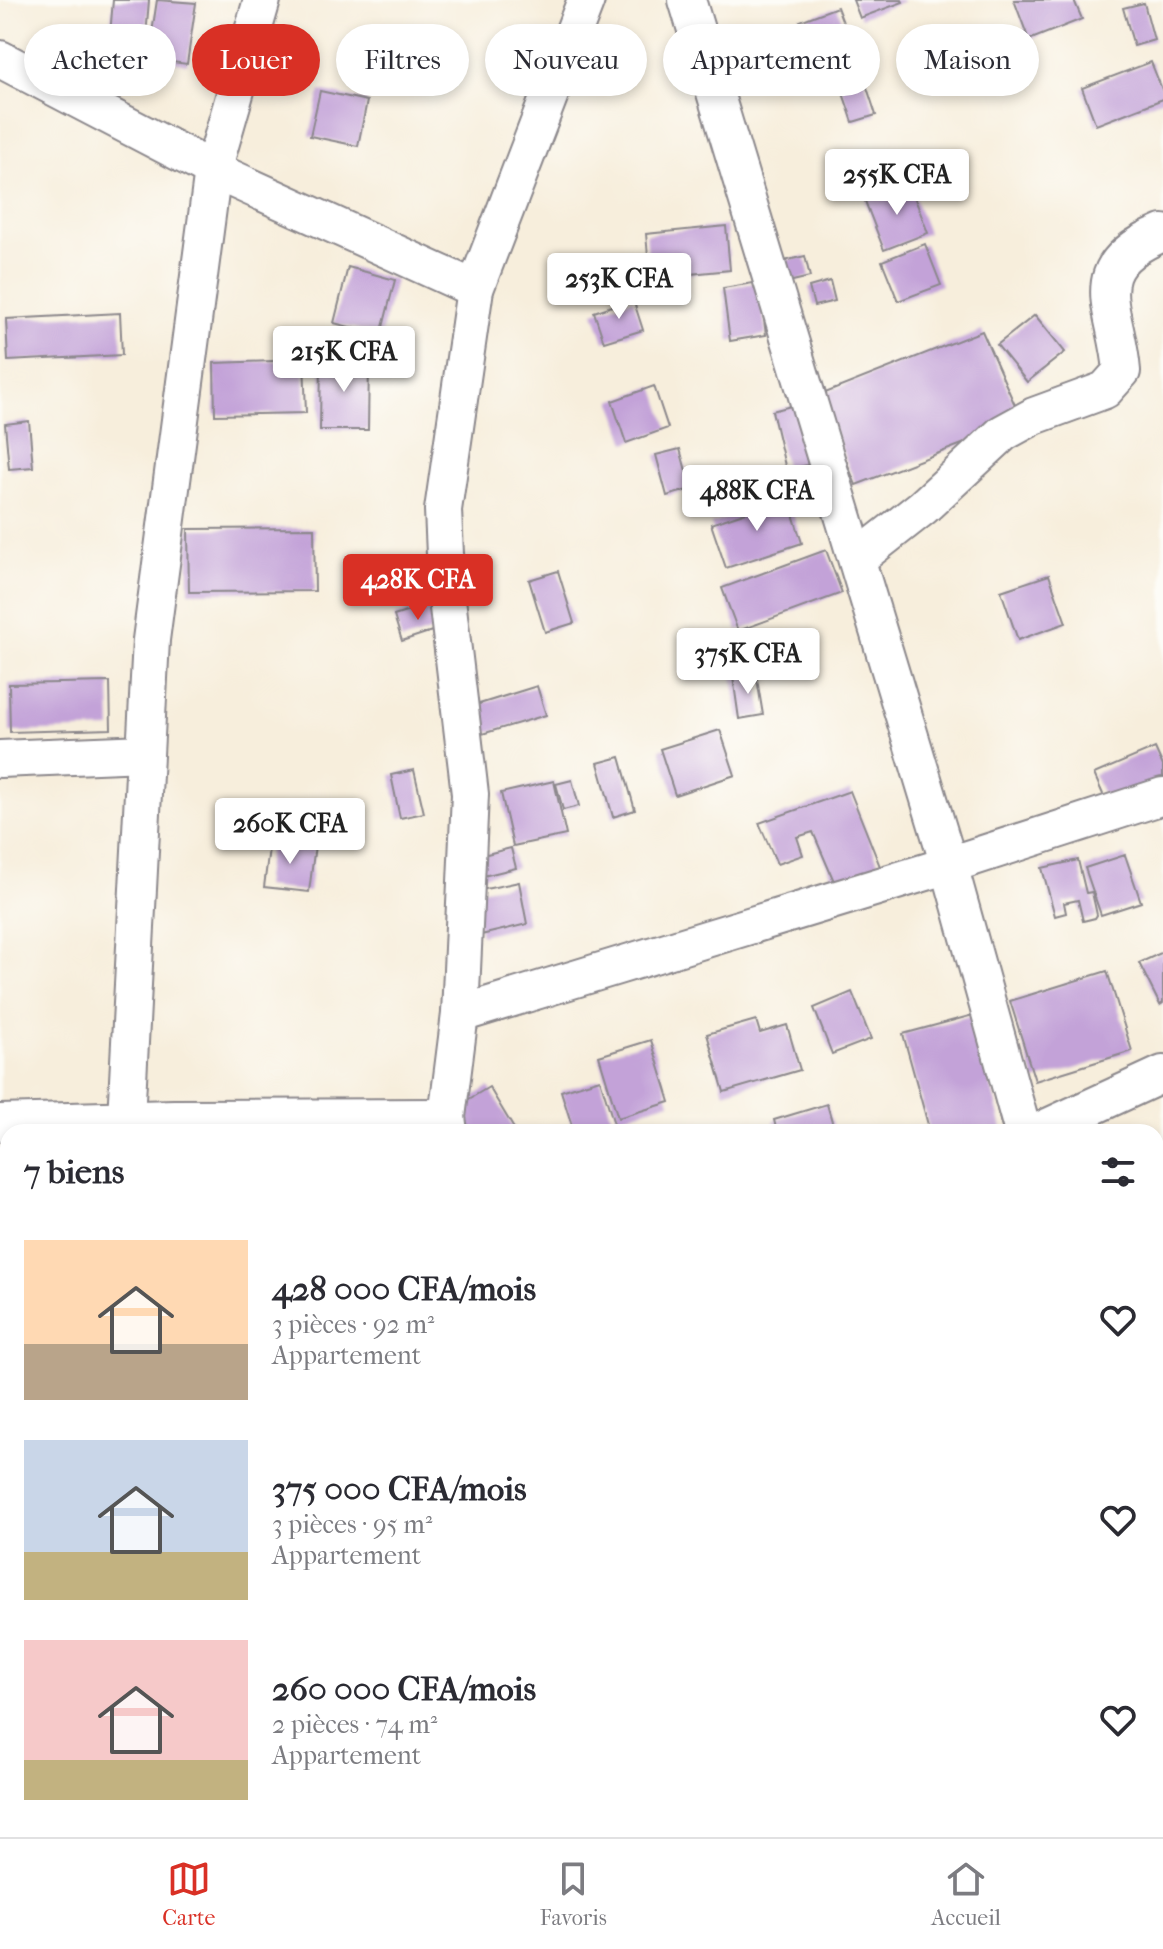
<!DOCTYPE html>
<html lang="fr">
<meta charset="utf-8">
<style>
:root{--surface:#fff;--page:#f2f2f3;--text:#2b2b33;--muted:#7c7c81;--line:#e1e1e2;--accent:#d93025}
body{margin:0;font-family:"IM FELL French Canon",serif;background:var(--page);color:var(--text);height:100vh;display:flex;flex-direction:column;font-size:30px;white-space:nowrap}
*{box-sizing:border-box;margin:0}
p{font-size:26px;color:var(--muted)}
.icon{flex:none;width:44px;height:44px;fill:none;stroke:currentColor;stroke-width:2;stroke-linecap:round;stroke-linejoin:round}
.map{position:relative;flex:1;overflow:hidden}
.sheet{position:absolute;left:0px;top:1124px;width:1164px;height:714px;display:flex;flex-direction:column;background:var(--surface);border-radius:24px 24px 0 0;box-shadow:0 4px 12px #0003}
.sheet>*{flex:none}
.banner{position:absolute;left:24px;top:24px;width:1116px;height:72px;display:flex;gap:16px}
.price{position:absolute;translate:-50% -68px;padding:0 18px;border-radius:8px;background:#fff;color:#222;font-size:26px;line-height:52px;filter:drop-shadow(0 2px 4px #0008)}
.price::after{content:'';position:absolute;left:50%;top:48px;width:24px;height:18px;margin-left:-12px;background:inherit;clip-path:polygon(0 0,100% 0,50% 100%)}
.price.current{background:var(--accent);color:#fff}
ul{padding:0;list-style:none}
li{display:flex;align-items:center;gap:24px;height:200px;padding:0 24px}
li span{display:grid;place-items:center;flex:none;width:224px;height:160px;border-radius:0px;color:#555}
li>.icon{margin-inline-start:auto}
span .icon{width:96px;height:96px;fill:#fffc;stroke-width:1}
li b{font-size:34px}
h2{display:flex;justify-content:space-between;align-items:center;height:96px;padding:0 24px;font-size:34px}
.tag{padding:0 28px;border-radius:36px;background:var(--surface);box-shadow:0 4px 12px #0003;font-size:28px;line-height:72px}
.tag.current{background:var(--accent);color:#fff}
.menu{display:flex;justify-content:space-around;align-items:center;height:112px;border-top:2px solid var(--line);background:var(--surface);font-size:22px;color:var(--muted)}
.menu a{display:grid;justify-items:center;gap:4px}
.menu .current{color:var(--accent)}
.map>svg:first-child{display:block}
.building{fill:#c3a2d8}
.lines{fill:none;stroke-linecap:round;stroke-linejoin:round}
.street-casing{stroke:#8c888c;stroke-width:40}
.street{stroke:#fff;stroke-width:36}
</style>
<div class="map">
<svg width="1163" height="1837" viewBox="0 0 1163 1837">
<rect width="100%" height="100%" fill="#fdfcf7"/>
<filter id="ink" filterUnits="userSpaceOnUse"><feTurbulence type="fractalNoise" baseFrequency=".0125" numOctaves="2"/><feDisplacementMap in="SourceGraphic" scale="16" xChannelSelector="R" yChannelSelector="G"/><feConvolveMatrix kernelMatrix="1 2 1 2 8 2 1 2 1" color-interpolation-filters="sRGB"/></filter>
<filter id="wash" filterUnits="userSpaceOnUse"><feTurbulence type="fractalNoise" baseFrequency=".006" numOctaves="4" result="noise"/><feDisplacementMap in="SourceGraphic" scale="32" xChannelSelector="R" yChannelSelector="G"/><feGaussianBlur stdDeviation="1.8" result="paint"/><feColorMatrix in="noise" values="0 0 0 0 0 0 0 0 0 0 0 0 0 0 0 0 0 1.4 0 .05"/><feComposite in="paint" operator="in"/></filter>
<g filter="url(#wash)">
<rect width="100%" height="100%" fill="#f7eedc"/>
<g id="blocks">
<g class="building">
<path d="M 113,0 L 149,0 L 145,49 L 109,46 Z"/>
<path d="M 157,0 L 196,3 L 187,64 L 148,59 Z"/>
<path d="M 853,0 L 902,0 L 903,2 L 860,18 Z"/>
<path d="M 1014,0 L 1074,0 L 1082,19 L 1029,40 Z"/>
<path d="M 1144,3 L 1154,40 L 1134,46 L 1123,8 Z"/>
<path d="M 837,7 L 852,46 L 816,60 L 800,21 Z"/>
<path d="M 1151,62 L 1163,92 L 1163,99 L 1096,125 L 1082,88 Z"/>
<path d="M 860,66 L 876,115 L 853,122 L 836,73 Z"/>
<path d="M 320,91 L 367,101 L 358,146 L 310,136 Z"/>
<path d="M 909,183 L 928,233 L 884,250 L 865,201 Z"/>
<path d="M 726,226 L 730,270 L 650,278 L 646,234 Z"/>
<path d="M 925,244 L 941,285 L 898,301 L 882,261 Z"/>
<path d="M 805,256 L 810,277 L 788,282 L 784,261 Z"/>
<path d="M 348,267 L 395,280 L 381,335 L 334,323 Z"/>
<path d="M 830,281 L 835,301 L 814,306 L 809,287 Z"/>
<path d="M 759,282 L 766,335 L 730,341 L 723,288 Z"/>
<path d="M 633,299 L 643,330 L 604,342 L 594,312 Z"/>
<path d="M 120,313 L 122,355 L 8,361 L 6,319 Z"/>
<path d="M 1035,315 L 1065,352 L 1027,382 L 997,345 Z"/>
<path d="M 982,331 L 1022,421 L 856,485 L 820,395 Z"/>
<path d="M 321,358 L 369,359 L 368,430 L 320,430 Z"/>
<path d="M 304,360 L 306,413 L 215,415 L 214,363 Z"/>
<path d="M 654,386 L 668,428 L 626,443 L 612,401 Z"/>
<path d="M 795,405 L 808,465 L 786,470 L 772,411 Z"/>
<path d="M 29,421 L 33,467 L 9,469 L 5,424 Z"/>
<path d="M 680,449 L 691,489 L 667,496 L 656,455 Z"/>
<path d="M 788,498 L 802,543 L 726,568 L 711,524 Z"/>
<path d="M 314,528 L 315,591 L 189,592 L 188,529 Z"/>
<path d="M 826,550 L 842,593 L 738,631 L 722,588 Z"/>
<path d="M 558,571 L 574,623 L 545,632 L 529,580 Z"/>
<path d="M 1049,575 L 1066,623 L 1018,640 L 1001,591 Z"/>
<path d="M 433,603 L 441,628 L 402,641 L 394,616 Z"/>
<path d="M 756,673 L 763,715 L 739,719 L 733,677 Z"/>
<path d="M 110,682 L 111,729 L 10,732 L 9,684 Z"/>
<path d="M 537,686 L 546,715 L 482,734 L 473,706 Z"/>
<path d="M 720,730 L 735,775 L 675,795 L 660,749 Z"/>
<path d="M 1155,748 L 1163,766 L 1163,785 L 1109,808 L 1094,774 Z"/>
<path d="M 620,757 L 635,810 L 613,817 L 598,763 Z"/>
<path d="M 414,770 L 424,813 L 400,818 L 391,775 Z"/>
<path d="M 572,780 L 579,806 L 563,810 L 556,784 Z"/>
<path d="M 554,781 L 566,835 L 513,846 L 501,793 Z"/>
<path d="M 850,791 L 883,874 L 839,893 L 813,832 L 797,837 L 803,855 L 777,864 L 759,823 Z"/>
<path d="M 270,840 L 315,845 L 309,892 L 264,887 Z"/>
<path d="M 511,848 L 516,868 L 475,878 L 471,858 Z"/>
<path d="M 1125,855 L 1141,902 L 1101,915 L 1085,868 Z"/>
<path d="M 1078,860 L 1086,893 L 1092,892 L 1097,915 L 1095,918 L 1083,921 L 1078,900 L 1064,903 L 1066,913 L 1055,916 L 1042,868 Z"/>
<path d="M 519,882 L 527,924 L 481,935 L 471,892 Z"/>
<path d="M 1163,952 L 1163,1003 L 1160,1005 L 1139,963 Z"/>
<path d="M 1107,971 L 1132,1051 L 1035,1081 L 1010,1001 Z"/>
<path d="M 852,992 L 871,1039 L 832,1054 L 814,1008 Z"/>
<path d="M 973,1015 L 1003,1132 L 930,1132 L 903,1034 Z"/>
<path d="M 756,1020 L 760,1033 L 787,1025 L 800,1070 L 724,1092 L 707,1034 Z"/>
<path d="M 651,1040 L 670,1102 L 618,1118 L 599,1056 Z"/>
<path d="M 600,1079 L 614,1124 L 589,1132 L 574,1132 L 561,1091 Z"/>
<path d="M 489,1087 L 516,1132 L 468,1132 L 454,1108 Z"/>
<path d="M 827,1104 L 835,1132 L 777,1132 L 774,1120 Z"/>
<path d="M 1156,1349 L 1163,1387 L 1163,1399 L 1156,1400 Z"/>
<path d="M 0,1401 L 6,1401 L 3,1505 L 0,1505 Z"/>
<path d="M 1163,1411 L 1163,1461 L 1156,1462 L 1156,1412 Z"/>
<path d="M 1156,1477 L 1161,1477 L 1163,1487 L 1163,1522 L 1156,1523 Z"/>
<path d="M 1163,1534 L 1163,1580 L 1156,1581 L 1156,1535 Z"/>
<path d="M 849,1830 L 894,1830 L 894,1834 L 849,1836 Z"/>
<path d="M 1138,1830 L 1139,1837 L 1105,1837 L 1105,1835 Z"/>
</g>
</g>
</g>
<g filter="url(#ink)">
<use href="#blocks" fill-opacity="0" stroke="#8c888c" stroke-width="2"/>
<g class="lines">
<g class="street-casing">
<g id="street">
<path d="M 687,0 L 949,865 L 1023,1132"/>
<path d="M 0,59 L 213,170 L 475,289"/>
<path d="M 857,559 L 923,507 L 1003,433 L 1034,416 L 1105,390 L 1122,371 C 1117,306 1079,268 1163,233"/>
<path d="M 0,759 L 145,753"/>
<path d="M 460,1014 L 949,865 L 1163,796"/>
<path d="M 126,1119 L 151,640 L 213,170 L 262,0"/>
<path d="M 0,1123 L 174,1118 L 447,1117"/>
<path d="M 449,1132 L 447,1117 L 460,1014 L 470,794 L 447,599 L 443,510 L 475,289 L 586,0"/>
<path d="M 1037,1132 L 1163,1074"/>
<path d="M 1156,1712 L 1163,1711"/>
<path d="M 747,1830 L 747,1837"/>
<path d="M 1025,1830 L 1026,1837"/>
<path d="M 158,1837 L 158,1830"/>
<path d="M 455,1837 L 455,1830"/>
</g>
</g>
<use href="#street" class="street"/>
</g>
</g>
</svg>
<b class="price" style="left:897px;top:217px">255K CFA</b>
<b class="price" style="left:619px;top:321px">253K CFA</b>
<b class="price" style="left:344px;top:394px">215K CFA</b>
<b class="price" style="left:757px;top:533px">488K CFA</b>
<b class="price current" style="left:418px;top:622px">428K CFA</b>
<b class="price" style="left:748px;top:696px">375K CFA</b>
<b class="price" style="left:290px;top:866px">260K CFA</b>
<div class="banner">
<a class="tag">Acheter</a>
<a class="tag current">Louer</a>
<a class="tag">Filtres</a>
<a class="tag">Nouveau</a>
<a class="tag">Appartement</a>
<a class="tag">Maison</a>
</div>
<section class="sheet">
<h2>7 biens<svg class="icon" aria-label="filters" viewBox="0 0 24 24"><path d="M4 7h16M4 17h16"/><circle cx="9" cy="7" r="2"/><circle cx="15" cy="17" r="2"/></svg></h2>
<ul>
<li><span style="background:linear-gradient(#ffd9b3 65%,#b9a48a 0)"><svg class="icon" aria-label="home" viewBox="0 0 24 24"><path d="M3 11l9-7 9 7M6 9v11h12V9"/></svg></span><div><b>428 000 CFA/mois</b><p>3 pièces · 92 m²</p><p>Appartement</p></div><svg class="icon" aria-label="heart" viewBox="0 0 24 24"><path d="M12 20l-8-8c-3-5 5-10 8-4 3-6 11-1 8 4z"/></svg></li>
<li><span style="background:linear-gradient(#c9d6e8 70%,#c2b280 0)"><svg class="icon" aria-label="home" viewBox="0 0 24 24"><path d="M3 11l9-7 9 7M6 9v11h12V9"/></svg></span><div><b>375 000 CFA/mois</b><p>3 pièces · 95 m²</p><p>Appartement</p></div><svg class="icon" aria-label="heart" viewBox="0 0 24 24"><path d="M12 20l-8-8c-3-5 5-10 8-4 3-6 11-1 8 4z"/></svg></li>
<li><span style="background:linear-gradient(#f6c9c9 75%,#c2b280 0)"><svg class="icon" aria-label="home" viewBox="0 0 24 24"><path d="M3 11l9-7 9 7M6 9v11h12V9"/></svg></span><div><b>260 000 CFA/mois</b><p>2 pièces · 74 m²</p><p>Appartement</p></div><svg class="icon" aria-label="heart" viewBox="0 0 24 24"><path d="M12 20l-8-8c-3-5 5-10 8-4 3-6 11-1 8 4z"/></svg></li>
</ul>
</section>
</div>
<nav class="menu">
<a class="current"><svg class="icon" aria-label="map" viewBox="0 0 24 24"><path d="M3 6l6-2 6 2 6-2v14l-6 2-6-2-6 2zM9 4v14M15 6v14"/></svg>Carte</a>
<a><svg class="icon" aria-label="saved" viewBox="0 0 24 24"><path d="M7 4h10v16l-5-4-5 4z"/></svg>Favoris</a>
<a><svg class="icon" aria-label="home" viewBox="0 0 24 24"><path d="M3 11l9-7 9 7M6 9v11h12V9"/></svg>Accueil</a>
</nav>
